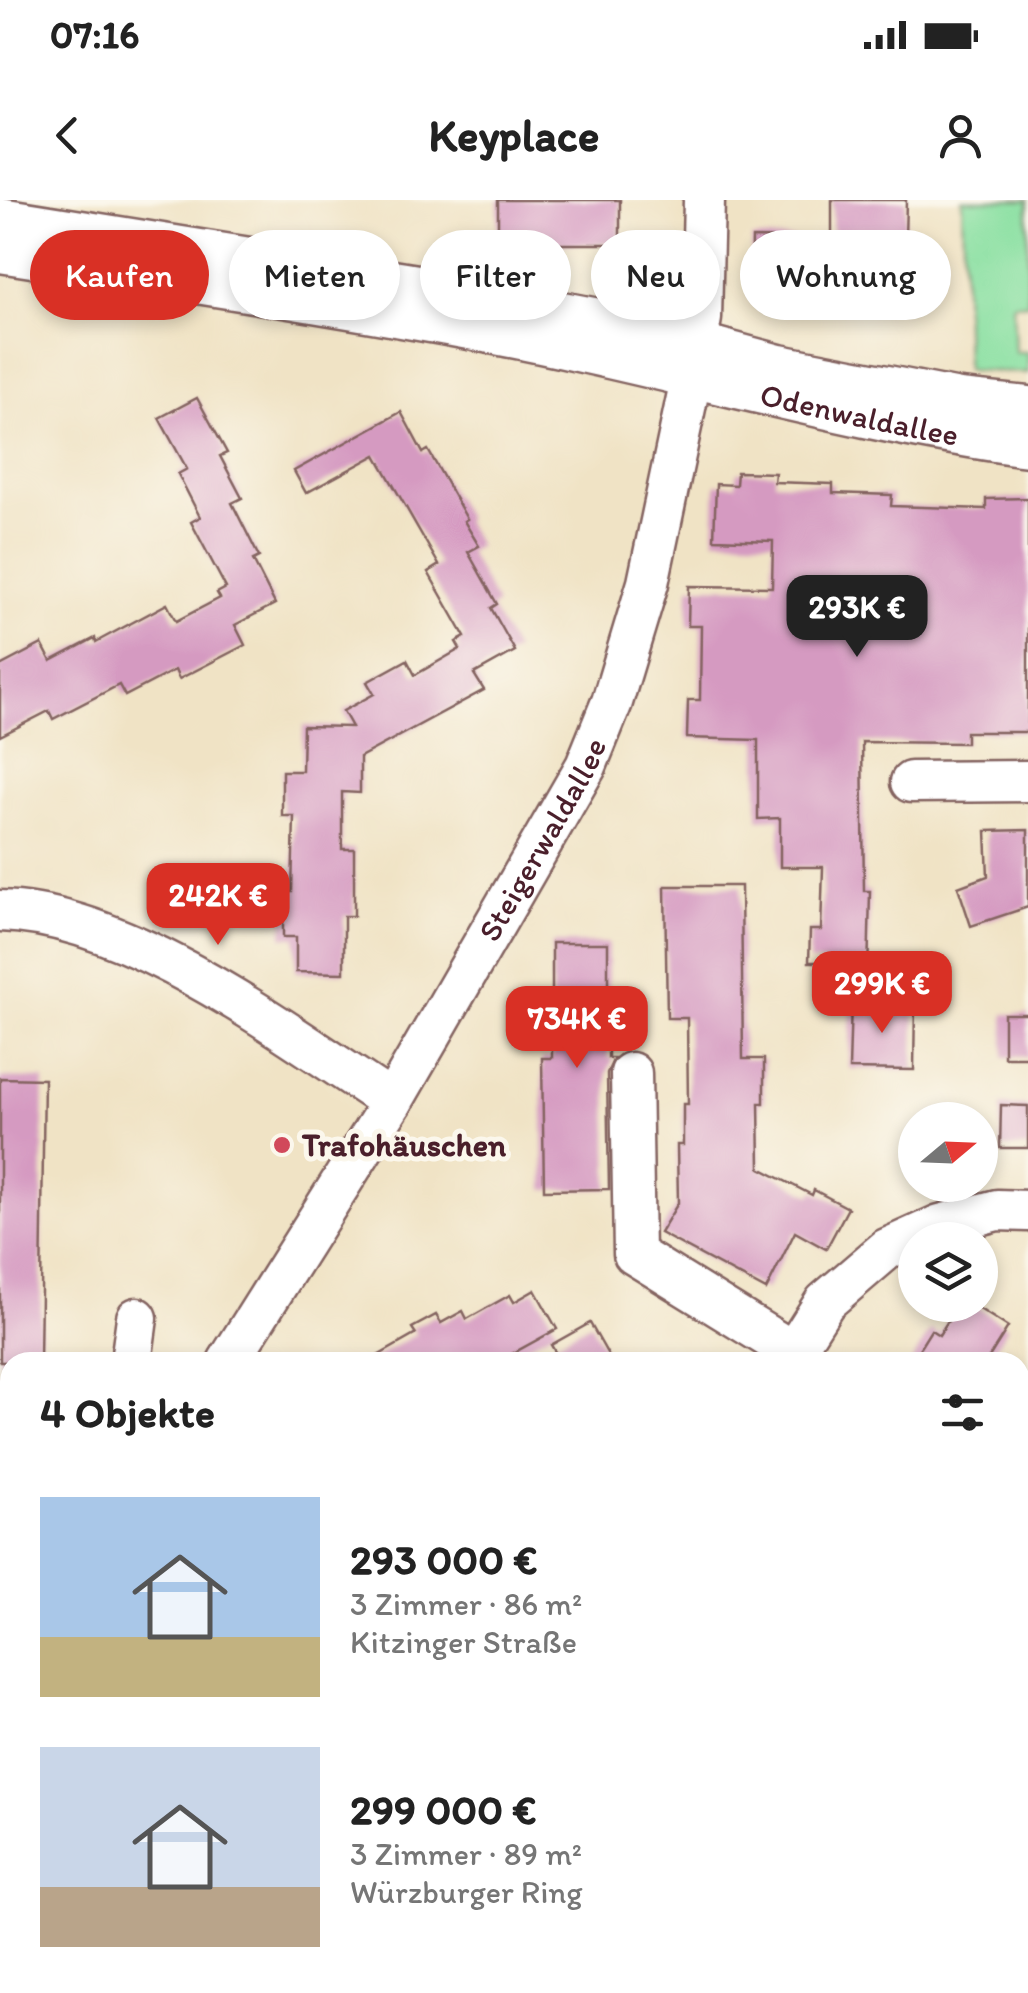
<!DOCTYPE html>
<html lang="de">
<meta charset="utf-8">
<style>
:root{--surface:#fff;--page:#f2f2f2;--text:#222;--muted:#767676;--accent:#d93025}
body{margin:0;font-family:Itim,sans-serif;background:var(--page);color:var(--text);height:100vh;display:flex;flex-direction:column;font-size:38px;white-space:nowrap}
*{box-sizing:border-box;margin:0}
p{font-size:32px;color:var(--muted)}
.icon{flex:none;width:55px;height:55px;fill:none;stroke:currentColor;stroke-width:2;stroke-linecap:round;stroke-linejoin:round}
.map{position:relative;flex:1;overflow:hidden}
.drawer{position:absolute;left:0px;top:1152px;width:1030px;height:642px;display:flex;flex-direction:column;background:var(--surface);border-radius:30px 30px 0 0;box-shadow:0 5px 15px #0003}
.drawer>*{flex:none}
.banner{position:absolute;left:30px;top:30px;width:970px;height:90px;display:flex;gap:20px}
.needle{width:65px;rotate:71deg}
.controls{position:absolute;left:898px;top:902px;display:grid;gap:20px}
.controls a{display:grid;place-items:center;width:100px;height:100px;border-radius:50%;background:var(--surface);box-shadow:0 5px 15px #0003;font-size:50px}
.price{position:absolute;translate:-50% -85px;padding:0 22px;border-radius:20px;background:var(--accent);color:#fff;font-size:32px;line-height:65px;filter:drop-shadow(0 2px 5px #0008)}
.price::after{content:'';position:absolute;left:50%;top:60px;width:30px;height:22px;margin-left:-15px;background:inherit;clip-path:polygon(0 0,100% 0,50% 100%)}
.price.on{background:#222;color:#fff}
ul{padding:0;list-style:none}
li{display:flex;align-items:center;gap:30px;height:250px;padding:0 40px}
li span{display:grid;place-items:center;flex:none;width:280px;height:200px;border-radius:0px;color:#555}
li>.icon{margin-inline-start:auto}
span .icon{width:120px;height:120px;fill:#fffc;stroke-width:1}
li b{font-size:42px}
h2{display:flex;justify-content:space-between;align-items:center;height:120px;padding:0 40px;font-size:42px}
.pill{padding:0 35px;border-radius:45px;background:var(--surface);box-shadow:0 5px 15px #0003;font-size:35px;line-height:90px}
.pill.on{background:var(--accent);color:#fff}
.status{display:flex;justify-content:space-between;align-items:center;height:70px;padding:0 50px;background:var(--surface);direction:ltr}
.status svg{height:28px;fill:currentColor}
header{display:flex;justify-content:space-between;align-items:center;height:130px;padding:0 40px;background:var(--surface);font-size:45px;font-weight:700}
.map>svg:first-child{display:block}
.green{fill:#8ae0a2;stroke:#6a8066;stroke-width:2.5}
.building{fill:#d59ac1}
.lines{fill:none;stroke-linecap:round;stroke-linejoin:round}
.minor-casing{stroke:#846461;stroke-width:45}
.minor{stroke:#fff;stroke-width:40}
.poi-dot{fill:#d1495b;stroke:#fbf7ec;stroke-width:4}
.labels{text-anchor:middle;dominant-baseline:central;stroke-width:10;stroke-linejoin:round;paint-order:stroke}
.street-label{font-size:32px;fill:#4a1f2b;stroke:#fbf7ec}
.poi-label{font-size:32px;font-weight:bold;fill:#4a1f2b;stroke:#fbf7ec;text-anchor:start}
</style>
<div class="status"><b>07:16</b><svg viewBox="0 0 49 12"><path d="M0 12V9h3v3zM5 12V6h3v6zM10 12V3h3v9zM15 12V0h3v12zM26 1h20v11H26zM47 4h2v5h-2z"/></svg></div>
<header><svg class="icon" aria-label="back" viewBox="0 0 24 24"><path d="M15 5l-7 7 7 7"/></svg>Keyplace<svg class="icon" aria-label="person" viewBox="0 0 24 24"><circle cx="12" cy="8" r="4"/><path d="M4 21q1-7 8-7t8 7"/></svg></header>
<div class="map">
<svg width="1028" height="1793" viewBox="0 0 1028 1793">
<rect width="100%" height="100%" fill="#fbf7ec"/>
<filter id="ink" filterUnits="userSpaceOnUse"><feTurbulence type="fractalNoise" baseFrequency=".01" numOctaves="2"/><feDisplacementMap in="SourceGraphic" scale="20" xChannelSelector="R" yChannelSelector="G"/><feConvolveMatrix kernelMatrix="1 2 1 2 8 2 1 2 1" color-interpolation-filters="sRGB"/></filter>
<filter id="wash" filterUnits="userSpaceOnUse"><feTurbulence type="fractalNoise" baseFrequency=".0048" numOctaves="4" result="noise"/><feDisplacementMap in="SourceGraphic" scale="40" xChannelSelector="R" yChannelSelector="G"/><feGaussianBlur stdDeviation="2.25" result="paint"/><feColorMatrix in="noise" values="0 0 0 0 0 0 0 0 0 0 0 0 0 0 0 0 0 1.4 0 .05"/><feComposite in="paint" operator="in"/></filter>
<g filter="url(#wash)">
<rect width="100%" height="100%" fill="#f0e3c5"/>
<g class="green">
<path d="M 962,0 L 1028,0 L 1028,103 L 1013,104 L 1015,152 L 1028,152 L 1028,173 L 966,170 Z"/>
<rect x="1020" y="1442" width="8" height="258"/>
</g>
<g id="blocks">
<g class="building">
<rect x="498" y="0" width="122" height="44"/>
<path d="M 832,0 L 906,0 L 905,40 L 874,39 L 874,94 L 751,93 L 752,38 L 832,39 Z"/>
<path d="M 197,198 L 227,253 L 220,256 L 242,298 L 232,303 L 259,357 L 253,360 L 275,404 L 235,425 L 245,445 L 179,479 L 175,470 L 125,496 L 119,485 L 53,519 L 49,511 L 0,536 L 0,466 L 42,444 L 51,461 L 95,438 L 96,442 L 167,404 L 176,421 L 220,398 L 217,393 L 226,388 L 191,322 L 200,317 L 178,274 L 187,269 L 159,218 Z"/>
<path d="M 401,212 L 423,253 L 428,250 L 467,319 L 464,321 L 479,346 L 468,352 L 497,404 L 491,408 L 515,451 L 474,474 L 484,490 L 360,557 L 360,593 L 342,592 L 342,649 L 354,649 L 354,716 L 344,716 L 344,773 L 296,772 L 296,737 L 283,737 L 283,692 L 292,692 L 294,616 L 282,616 L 282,571 L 302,571 L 303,526 L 352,527 L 343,511 L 374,494 L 367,482 L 407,460 L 415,475 L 460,449 L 456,442 L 465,437 L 428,372 L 439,365 L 376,255 L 306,293 L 294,271 Z"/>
<path d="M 737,272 L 775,273 L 774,282 L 833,284 L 833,293 L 892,295 L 891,306 L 986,309 L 986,299 L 1028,298 L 1028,532 L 966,532 L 966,543 L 862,542 L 864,691 L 870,691 L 868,777 L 825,776 L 826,762 L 809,762 L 810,730 L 821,730 L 823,667 L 780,667 L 780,618 L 758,619 L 758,540 L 687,538 L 688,500 L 700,500 L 701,426 L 688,426 L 689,386 L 772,387 L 773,341 L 714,339 L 716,284 L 736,285 Z"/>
<path d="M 1028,630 L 1028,707 L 971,726 L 958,687 L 988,676 L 986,631 Z"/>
<path d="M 665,686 L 741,686 L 743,859 L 764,859 L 764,903 L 759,903 L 760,968 L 812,995 L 814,990 L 848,1008 L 826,1049 L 795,1032 L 766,1090 L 660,1033 L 678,1003 L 677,945 L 683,945 L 683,904 L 688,904 L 687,818 L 667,818 Z"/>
<path d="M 552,743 L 608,743 L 608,858 L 614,858 L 607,873 L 609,989 L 544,990 L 542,858 L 552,858 Z"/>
<path d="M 851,801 L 915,802 L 914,870 L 849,869 Z"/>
<rect x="1004" y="814" width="24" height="43"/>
<path d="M 0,878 L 44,879 L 40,1162 L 0,1162 Z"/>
<path d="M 1001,905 L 1028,906 L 1028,948 L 1000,948 Z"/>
<path d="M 535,1090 L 557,1129 L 497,1162 L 367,1162 L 416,1134 L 412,1128 L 436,1115 L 441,1123 L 463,1111 L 467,1119 L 510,1095 L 514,1102 Z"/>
<path d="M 958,1105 L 973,1105 L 1008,1127 L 986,1162 L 911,1162 L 931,1130 L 939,1135 Z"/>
<path d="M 590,1123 L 612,1162 L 561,1162 L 551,1145 Z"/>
</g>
</g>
</g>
<g filter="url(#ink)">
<use href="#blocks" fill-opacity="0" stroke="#846461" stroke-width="2.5"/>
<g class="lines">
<g class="minor-casing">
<g id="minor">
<path d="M 0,18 L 430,87 L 630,125 L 779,165 L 959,200 L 1028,207"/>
<path id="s1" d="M 0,52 C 155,76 310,100 464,128 C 653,162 838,220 1028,246"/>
<path d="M 911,582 L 1028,581"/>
<path d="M 0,711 C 130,714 285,833 392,902"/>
<path d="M 631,873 L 634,1054 L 793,1152"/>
<path d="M 131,1162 L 137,1118"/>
<path id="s2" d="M 228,1162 L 392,902 L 586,566 L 612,502 L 648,383 L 687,198 L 701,118 L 704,0"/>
<path d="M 787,1162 L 825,1102 L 887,1049 L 940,1025 L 997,1010 L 1028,1011"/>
<path d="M 0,1570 L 10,1553"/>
<path d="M 1020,1758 L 1028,1758"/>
<path d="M 542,1785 L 557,1793"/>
<path d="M 436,1793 L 441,1785"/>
</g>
</g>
<use href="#minor" class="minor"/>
</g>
</g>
<circle class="poi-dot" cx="282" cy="945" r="10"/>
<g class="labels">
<g class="street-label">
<text stroke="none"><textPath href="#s1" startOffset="875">Odenwaldallee</textPath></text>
<text stroke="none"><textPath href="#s2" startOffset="610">Steigerwaldallee</textPath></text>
</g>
<g class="poi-label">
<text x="302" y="945">Trafohäuschen</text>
</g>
</g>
</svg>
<div class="controls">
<a><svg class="needle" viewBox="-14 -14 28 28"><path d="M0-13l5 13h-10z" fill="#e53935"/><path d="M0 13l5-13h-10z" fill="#767676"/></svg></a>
<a><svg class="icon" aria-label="layers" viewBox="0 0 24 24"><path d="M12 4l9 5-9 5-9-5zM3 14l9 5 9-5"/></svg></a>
</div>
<b class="price on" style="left:857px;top:460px">293K €</b>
<b class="price" style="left:218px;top:748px">242K €</b>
<b class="price" style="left:882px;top:836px">299K €</b>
<b class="price" style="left:577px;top:871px">734K €</b>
<div class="banner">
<a class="pill on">Kaufen</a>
<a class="pill">Mieten</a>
<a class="pill">Filter</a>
<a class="pill">Neu</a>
<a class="pill">Wohnung</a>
</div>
<section class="drawer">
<h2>4 Objekte<svg class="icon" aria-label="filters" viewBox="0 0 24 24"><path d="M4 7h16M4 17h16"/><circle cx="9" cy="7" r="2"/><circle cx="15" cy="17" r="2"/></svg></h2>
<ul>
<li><span style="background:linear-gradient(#a9c7e8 70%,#c2b280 0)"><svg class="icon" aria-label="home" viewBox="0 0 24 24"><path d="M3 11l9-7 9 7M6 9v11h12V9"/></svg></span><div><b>293 000 €</b><p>3 Zimmer · 86 m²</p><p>Kitzinger Straße</p></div></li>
<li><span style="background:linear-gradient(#c9d6e8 70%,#b9a48a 0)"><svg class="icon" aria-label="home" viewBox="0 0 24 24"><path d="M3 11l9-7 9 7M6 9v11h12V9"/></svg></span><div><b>299 000 €</b><p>3 Zimmer · 89 m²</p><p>Würzburger Ring</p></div></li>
</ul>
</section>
</div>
